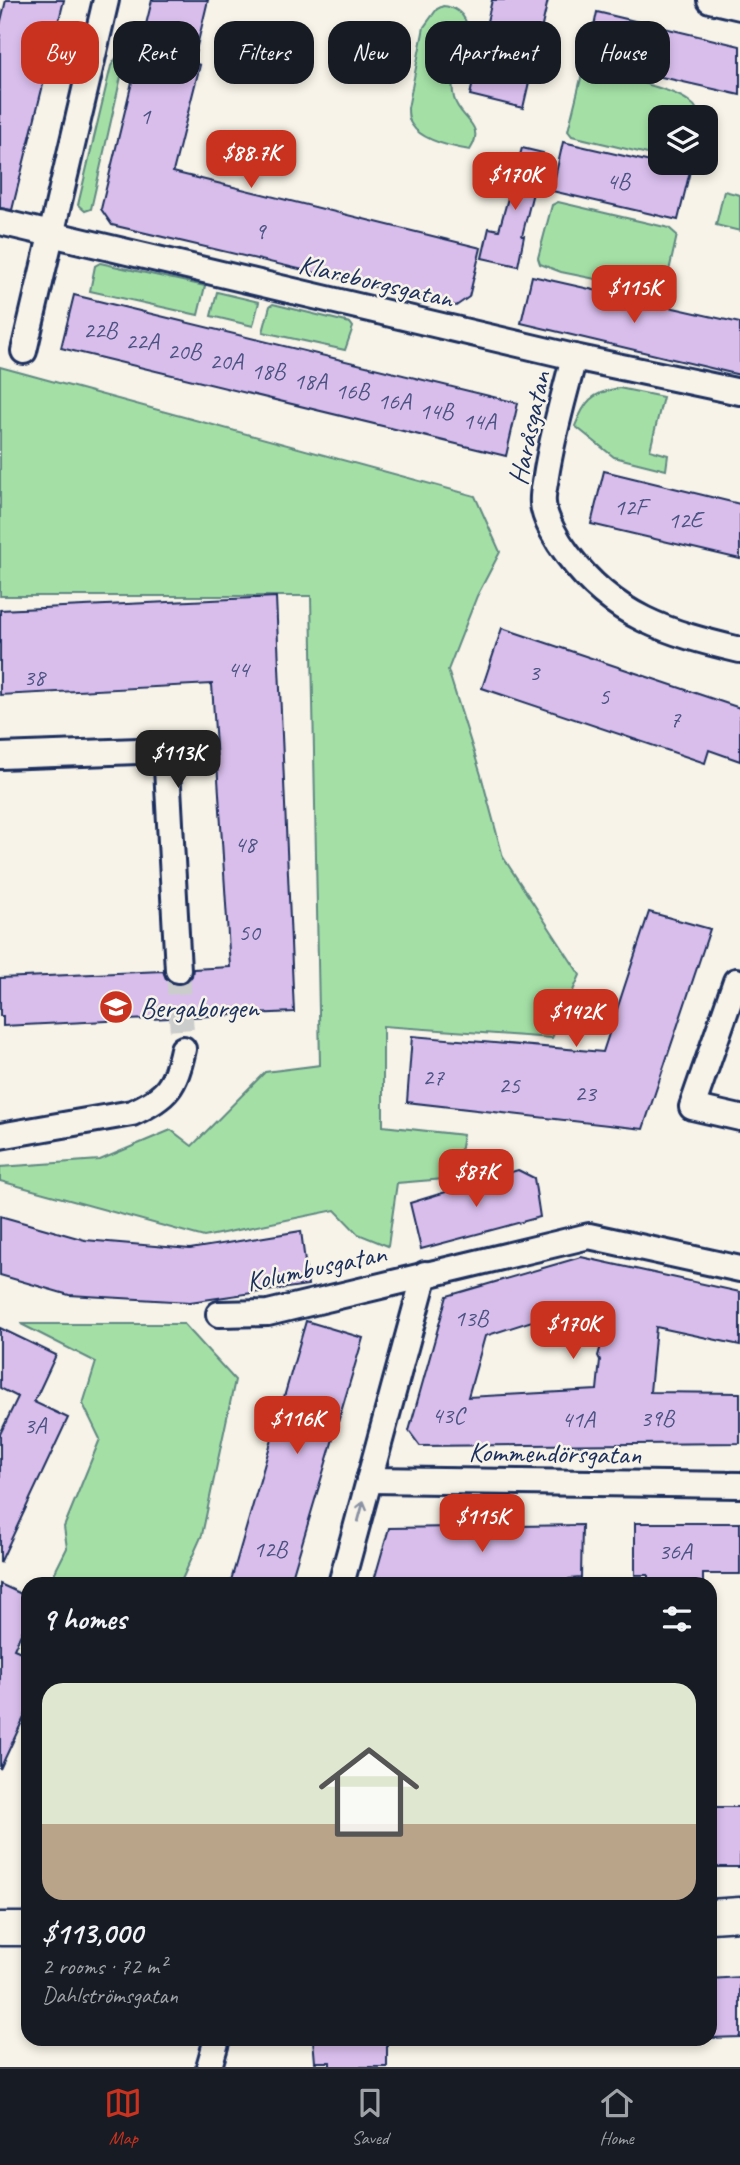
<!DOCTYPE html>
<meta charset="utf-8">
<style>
:root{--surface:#171b24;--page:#20242c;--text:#f1f3f6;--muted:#9ea1a6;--line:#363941;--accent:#c8321e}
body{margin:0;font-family:Caveat,sans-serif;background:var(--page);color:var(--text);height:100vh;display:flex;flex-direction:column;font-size:26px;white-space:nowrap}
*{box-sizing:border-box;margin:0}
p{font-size:23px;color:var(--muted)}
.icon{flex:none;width:38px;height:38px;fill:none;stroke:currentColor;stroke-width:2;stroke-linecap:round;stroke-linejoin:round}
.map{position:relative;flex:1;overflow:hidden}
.side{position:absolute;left:21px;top:1577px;width:696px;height:469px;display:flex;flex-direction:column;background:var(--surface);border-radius:21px;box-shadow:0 4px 10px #0003}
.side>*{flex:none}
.hud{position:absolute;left:21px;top:21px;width:698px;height:63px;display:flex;gap:14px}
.tools{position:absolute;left:648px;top:105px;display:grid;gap:14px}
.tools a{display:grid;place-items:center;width:70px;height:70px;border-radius:14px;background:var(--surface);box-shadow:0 4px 10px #0003;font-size:35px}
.price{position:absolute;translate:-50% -60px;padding:0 16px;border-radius:14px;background:var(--accent);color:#fff;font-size:23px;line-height:46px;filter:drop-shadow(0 2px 4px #0008)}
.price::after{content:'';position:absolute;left:50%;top:42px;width:21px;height:16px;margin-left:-10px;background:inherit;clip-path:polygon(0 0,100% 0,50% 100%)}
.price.active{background:#222;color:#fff}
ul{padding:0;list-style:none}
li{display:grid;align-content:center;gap:14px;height:371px;padding:0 21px}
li+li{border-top:2px solid var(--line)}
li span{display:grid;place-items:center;height:217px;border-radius:21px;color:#555}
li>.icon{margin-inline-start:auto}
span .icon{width:126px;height:126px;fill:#fffc;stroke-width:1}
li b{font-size:30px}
h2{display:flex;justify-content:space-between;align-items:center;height:84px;padding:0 21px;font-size:30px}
.chip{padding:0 24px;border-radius:21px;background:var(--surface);box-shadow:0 4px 10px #0003;font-size:24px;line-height:63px}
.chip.active{background:var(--accent);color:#fff}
.menu{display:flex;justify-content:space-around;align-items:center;height:98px;border-top:2px solid var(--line);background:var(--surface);font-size:19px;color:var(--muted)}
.menu a{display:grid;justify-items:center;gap:4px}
.menu .active{color:var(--accent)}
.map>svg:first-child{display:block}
.green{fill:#a4e0a6;stroke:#608882;stroke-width:2}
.building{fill:#d9beec;stroke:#1b2f5e;stroke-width:2;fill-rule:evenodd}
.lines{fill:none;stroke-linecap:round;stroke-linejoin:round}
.minor-tunnel{stroke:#cbcccc;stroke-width:24;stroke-dasharray:24 12;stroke-linecap:butt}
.minor-casing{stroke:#1b2f5e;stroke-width:30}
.tertiary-casing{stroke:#1b2f5e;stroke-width:37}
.minor{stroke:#f7f3e8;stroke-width:24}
.tertiary{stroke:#f7f3e8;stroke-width:32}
.oneway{stroke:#8991a3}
.labels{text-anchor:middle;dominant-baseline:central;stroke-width:5;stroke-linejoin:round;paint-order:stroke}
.number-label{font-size:24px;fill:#4a5382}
.street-label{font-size:28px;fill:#1b2f5e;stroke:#f7f3e8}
.poi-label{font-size:28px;fill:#1b2f5e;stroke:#f7f3e8;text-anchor:start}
</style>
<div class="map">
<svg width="740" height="2067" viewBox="0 0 740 2067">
<rect width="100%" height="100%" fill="#f7f3e8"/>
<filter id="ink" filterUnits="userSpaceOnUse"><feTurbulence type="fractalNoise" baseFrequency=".0143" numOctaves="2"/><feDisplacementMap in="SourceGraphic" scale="14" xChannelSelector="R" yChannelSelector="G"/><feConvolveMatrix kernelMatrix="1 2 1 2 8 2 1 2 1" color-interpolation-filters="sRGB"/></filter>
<g filter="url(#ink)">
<g class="green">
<path d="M 443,6 C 454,7 462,12 466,22 C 461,45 448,74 454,98 C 459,119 487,124 470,150 C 452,147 422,141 412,125 C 408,120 408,114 408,108 L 424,27 L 437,9 Z"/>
<path d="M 124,52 L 126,54 L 125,59 L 91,209 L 85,211 L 78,205 L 111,66 L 118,55 Z"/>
<path d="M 589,70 C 614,77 673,87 691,103 C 696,106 698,112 698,117 L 660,117 L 660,157 L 572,136 L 568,131 L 582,74 L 585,71 Z"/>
<path d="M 724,191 L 740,195 L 740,231 L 716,225 Z"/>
<path d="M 558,202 L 669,228 L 677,235 L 667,280 L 625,285 L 561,272 L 540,264 L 538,258 L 552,205 Z"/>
<path d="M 100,263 L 205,286 L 198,315 L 90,291 L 95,266 Z"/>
<path d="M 217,292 L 259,302 L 253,326 L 211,316 Z"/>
<path d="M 273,304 L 350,323 L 353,327 L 345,350 L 263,332 L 270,306 Z"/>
<path d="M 0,367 L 475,496 L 500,552 L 477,596 L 448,670 L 481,775 L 503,857 L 580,975 L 552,1038 L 383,1026 L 383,1126 L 463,1135 L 456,1178 L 397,1183 L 388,1246 L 358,1234 L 335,1210 L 204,1237 L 0,1181 L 0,1167 L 100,1160 L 171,1130 L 192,1146 L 265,1072 L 320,1065 L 311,596 L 0,596 Z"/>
<path d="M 619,388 L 663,397 L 650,450 L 668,455 L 666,470 L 614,457 L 575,426 C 585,401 591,393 619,388 Z"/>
<path d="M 21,1324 L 184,1324 L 235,1380 L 202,1535 L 180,1584 L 49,1584 L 67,1548 L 64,1527 L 100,1439 L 83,1404 L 96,1362 Z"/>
</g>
<g class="building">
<path d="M 6,0 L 64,0 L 12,210 L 0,208 L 0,25 Z"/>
<path d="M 152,0 L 208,0 L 193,63 L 200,65 L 173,172 L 481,248 L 469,297 L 456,306 L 112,225 L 101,209 Z"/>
<path d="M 492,0 L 548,0 L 523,108 L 470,95 Z"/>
<path d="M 597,12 L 740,46 L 740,95 L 587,60 Z"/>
<path d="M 563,142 L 690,171 L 678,220 L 552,191 Z"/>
<path d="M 522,148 L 543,153 L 522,236 L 524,236 L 518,266 L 482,258 L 489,228 L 499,230 Z"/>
<path d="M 532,276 L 740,323 L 740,375 L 521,323 Z"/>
<path d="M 74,295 L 518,403 L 506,456 L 61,348 Z"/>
<path d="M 604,471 L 740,504 L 740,559 L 591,524 Z"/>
<path d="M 276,597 L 294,1012 L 3,1026 L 3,1016 L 0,1016 L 0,978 L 163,971 L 166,979 L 172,984 L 178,985 L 187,982 L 192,976 L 193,969 L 230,967 L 212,684 L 0,695 L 0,610 Z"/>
<path d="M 502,628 L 740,708 L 740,761 L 709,750 L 705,763 L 482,688 Z"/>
<path d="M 649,912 L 710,929 L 643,1129 L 407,1102 L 412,1036 L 603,1052 Z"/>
<path d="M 518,1170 L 534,1178 L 540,1217 L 421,1249 L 410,1203 Z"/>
<path d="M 0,1216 L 85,1240 L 190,1249 L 301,1231 L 308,1285 L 190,1302 L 69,1295 L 0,1275 Z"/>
<path d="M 581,1257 L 740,1292 L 740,1345 L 656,1327 L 650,1392 L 740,1393 L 740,1443 L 420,1446 L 409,1431 L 447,1296 ZM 579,1306 L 610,1314 L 598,1356 L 600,1360 L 597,1390 L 468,1397 L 485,1336 Z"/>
<path d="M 306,1321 L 363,1338 L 290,1584 L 230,1584 Z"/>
<path d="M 0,1328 L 56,1355 L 34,1402 L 68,1418 L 0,1563 L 0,1434 L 18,1397 L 0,1388 Z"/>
<path d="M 635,1523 L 740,1523 L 740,1574 L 703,1574 L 703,1584 L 648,1584 L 648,1575 L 635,1575 Z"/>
<path d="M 582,1525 L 581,1578 L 569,1579 L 569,1584 L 524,1584 L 523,1577 L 419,1581 L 419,1584 L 373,1584 L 389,1528 Z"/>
<path d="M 0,1584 L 28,1597 L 28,1619 L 14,1649 L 28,1655 L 28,1709 L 0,1769 Z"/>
<rect x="710" y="1807" width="30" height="60"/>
<path d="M 740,1977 L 740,2037 L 710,2038 L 710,1979 Z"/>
<path d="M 313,2039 L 387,2039 L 387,2067 L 330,2067 L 330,2062 L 315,2062 Z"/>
</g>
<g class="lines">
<path class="minor-tunnel" d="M 178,970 L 183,1049"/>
<g class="minor-casing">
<g id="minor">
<path d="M 710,0 L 740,7"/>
<path d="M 0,222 L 574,357 L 740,392"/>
<path d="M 24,351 L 106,0"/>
<path d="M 574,357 C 564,397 552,436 546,476 C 545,485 542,494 543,503 C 544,519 558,542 568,555 C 614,617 668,633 740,650"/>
<path d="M 0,756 L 166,750 L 178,970"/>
<path d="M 736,981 L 692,1107 L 740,1118"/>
<path d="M 0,1136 L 132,1113 C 168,1097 175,1086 183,1049"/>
<path d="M 219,1314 L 268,1313 L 589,1236 L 740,1269"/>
<path d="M 369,1480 L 740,1485"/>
<path d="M 341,1584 L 425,1274"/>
<path d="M 209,2067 L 217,2039"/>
</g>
</g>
<g class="tertiary-casing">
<g id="tertiary">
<path d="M 710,1916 L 740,1914"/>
<path d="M 0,1929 L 28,1929"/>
</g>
</g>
<use href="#minor" class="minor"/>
<use href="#tertiary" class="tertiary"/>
</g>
<defs><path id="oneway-shaft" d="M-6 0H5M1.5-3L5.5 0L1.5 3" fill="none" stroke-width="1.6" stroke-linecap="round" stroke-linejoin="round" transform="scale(1.75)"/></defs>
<use class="oneway" href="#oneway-shaft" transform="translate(361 1511) rotate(-75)"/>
</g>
<defs>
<g id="school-disc" transform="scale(1.75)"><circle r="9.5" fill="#c8321e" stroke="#f7f3e8"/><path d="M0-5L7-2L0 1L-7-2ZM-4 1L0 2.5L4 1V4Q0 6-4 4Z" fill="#fff"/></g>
</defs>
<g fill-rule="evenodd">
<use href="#school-disc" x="116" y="1007"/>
</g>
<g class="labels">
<g class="number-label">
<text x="145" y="116">1</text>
<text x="618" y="181">4B</text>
<text x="260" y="231">9</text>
<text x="100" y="330">22B</text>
<text x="142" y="341">22A</text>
<text x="184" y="351">20B</text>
<text x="226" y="361">20A</text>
<text x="268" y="371">18B</text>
<text x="310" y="381">18A</text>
<text x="352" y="391">16B</text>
<text x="394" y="401">16A</text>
<text x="436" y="411">14B</text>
<text x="479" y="421">14A</text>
<text x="630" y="507">12F</text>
<text x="685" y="520">12E</text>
<text x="238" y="669">44</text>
<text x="534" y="672">3</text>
<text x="34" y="677">38</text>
<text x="604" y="696">5</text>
<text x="675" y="719">7</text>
<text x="245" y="844">48</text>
<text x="249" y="932">50</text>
<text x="433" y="1077">27</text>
<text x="509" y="1085">25</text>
<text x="585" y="1093">23</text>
<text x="471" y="1318">13B</text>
<text x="448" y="1415">43C</text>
<text x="657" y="1418">39B</text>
<text x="578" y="1419">41A</text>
<text x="35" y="1425">3A</text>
<text x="270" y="1549">12B</text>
<text x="675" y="1551">36A</text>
</g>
<g class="street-label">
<text transform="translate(376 281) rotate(13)">Klareborgsgatan</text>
<text transform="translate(529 428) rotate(-78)">Haråsgatan</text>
<text transform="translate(316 1267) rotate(-12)">Kolumbusgatan</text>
<text transform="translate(555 1453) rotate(1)">Kommendörsgatan</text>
</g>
<g class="poi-label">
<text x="140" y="1007">Bergaborgen</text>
</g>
</g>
</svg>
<div class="tools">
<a><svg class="icon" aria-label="layers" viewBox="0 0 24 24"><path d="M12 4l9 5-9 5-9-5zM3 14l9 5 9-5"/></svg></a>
</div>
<b class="price" style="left:251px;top:190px">$88.7K</b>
<b class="price" style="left:515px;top:212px">$170K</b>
<b class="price" style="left:634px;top:325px">$115K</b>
<b class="price active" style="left:178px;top:790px">$113K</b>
<b class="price" style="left:576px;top:1049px">$142K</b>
<b class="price" style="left:476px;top:1209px">$87K</b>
<b class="price" style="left:573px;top:1361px">$170K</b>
<b class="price" style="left:297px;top:1456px">$116K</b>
<b class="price" style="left:482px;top:1554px">$115K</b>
<div class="hud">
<a class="chip active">Buy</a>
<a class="chip">Rent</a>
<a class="chip">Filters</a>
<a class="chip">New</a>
<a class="chip">Apartment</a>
<a class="chip">House</a>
</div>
<section class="side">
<h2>9 homes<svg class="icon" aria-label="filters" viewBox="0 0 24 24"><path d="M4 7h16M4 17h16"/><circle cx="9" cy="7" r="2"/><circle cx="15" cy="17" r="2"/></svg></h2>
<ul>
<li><span style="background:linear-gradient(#dfe7d0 65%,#b9a48a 0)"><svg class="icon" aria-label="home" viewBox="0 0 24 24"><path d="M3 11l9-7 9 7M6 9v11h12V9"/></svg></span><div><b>$113,000</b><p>2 rooms · 72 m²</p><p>Dahlströmsgatan</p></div></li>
</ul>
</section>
</div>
<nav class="menu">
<a class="active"><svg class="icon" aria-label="map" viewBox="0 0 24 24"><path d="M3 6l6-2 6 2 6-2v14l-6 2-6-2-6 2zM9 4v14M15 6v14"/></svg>Map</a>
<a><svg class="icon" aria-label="saved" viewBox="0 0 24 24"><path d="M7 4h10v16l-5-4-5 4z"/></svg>Saved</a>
<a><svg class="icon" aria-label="home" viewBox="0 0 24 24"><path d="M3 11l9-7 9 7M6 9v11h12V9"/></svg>Home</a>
</nav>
